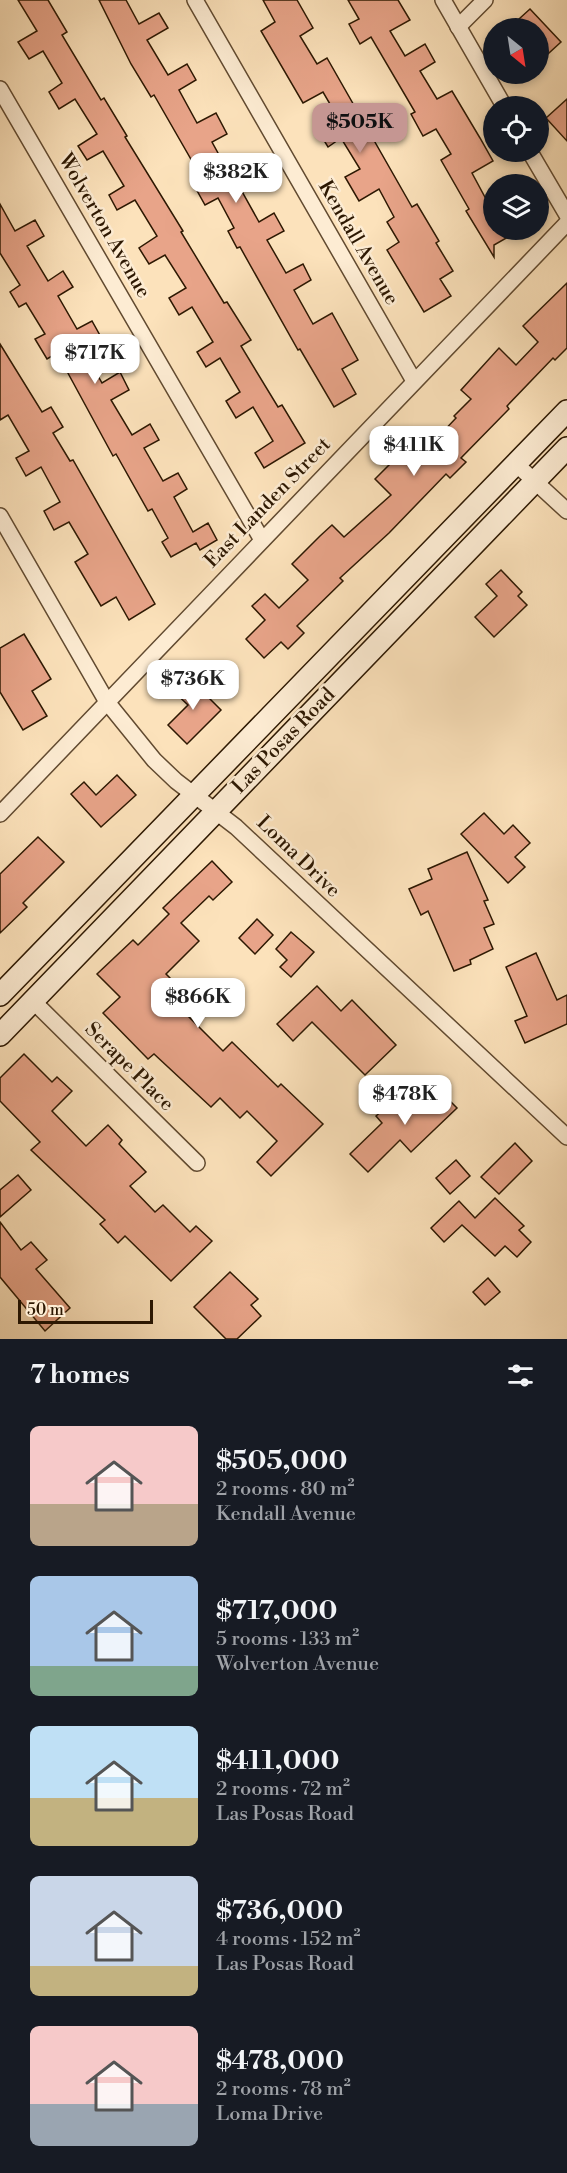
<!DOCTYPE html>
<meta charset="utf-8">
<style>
:root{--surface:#171b24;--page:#20242c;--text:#f1f3f6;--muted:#9ea1a6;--accent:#c59692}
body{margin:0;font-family:"Libre Bodoni",serif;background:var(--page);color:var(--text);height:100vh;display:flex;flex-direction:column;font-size:22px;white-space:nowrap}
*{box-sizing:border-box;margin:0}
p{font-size:20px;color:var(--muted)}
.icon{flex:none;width:33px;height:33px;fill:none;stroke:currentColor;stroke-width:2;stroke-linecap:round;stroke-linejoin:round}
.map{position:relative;height:1339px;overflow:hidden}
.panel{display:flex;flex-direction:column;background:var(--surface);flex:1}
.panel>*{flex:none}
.needle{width:39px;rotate:150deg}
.tools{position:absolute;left:483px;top:18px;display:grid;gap:12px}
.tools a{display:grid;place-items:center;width:66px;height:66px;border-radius:50%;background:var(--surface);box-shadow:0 3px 9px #0003;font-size:30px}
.scale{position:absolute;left:18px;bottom:15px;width:135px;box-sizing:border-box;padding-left:6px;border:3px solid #2d1802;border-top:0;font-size:16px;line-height:21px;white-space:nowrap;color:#2d1802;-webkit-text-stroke:4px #fdecd3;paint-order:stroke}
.price{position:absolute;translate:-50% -51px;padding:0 14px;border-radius:12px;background:#fff;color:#222;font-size:20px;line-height:39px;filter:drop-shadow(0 2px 3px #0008)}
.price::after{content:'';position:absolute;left:50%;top:36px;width:18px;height:14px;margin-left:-9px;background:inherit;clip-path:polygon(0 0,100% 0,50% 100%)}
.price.on{background:var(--accent);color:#111}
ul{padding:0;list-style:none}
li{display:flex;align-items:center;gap:18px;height:150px;padding:0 30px}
li span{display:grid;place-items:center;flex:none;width:168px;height:120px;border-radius:9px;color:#555}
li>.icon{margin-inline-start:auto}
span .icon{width:72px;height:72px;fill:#fffc;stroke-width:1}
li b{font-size:26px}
h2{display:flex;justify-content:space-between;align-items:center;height:72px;padding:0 30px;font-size:26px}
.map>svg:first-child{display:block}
.building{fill:#e8a489;stroke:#2d1802;stroke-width:1.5}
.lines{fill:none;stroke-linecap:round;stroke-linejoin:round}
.street-casing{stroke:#614a30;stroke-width:18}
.secondary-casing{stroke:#2d1802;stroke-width:24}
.street{stroke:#fdecd3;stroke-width:15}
.secondary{stroke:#fdecd3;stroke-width:21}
.labels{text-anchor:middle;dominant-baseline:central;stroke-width:5;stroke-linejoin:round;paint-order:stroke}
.street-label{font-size:20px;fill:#2d1802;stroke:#fdecd3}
</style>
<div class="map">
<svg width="567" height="1339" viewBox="0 0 567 1339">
<rect width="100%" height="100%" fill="#fce2bb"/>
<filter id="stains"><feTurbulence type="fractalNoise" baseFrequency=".00333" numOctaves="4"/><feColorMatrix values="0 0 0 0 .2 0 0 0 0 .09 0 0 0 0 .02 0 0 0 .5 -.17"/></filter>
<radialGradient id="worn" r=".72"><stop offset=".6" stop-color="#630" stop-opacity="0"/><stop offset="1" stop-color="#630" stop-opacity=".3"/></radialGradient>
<g class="building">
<path d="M 18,0 L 48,0 L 67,32 L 62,35 L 101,100 L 104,98 L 127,136 L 125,137 L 183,231 L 181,232 L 224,303 L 227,302 L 251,340 L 241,346 L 278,407 L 282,405 L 305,443 L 264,468 L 255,453 L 273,441 L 253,407 L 236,418 L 226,401 L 240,392 L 220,358 L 206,367 L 197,352 L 213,342 L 192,307 L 179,315 L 169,298 L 186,288 L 165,255 L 149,264 L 139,248 L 157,236 L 135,200 L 117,210 L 109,195 L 124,186 L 103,151 L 87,160 L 78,146 L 97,134 L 75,99 L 59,109 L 49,92 L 62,83 L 43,51 L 29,59 L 18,42 L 37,31 Z"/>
<path d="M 99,0 L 126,0 L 139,24 L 159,13 L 168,28 L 147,40 L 168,75 L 187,64 L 196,80 L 179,90 L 197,123 L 216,113 L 227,134 L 212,142 L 229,173 L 245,164 L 253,179 L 239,186 L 259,222 L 274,213 L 284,231 L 267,240 L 286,273 L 303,264 L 311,280 L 294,290 L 313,324 L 332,313 L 358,360 L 342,369 L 356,394 L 334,407 L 300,349 L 298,350 L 240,247 L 237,248 L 228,231 L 234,228 L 218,198 L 205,205 L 195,187 L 204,182 L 154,95 L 151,97 L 131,64 Z"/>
<path d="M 263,0 L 297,0 L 313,28 L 300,36 L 317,64 L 327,58 L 412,207 L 417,204 L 439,241 L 436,243 L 453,271 L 440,279 L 451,296 L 424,312 L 387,250 L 399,242 L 387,222 L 394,217 L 379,189 L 359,201 L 345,177 L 360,169 L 341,138 L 328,147 L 317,129 L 337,116 L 323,92 L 303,103 L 261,31 L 275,22 Z"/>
<path d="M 348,0 L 398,0 L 410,20 L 390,31 L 405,56 L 425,44 L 435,62 L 420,71 L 437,99 L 452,91 L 480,138 L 493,161 L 472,173 L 486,199 L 494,195 L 494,230 L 520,230 L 494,245 L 494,257 L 466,211 L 469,209 L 441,160 L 451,154 L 436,129 L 423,136 L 411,114 L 415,112 L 371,37 L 360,44 L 349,24 L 359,19 Z"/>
<path d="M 530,9 L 561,42 L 538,63 L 538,28 L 509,28 Z"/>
<path d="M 567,99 L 567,141 L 546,118 Z"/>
<path d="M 0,204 L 15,231 L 35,220 L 44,236 L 27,246 L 48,281 L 63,271 L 73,287 L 58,296 L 77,329 L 92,321 L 102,339 L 83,349 L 102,383 L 120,372 L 129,390 L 111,400 L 132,435 L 150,424 L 159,440 L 144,448 L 163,481 L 178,473 L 187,489 L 174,497 L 193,532 L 208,523 L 217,540 L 200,550 L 196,543 L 171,557 L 162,542 L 168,538 L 152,509 L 148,511 L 116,454 L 113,456 L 57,353 L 47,359 L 35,339 L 45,334 L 26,303 L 19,307 L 10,292 L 20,285 L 0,253 Z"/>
<path d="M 567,283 L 567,348 L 555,360 L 553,358 L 507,406 L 509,409 L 461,458 L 466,462 L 450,478 L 446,474 L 389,533 L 340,578 L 343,581 L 297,626 L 304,633 L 288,649 L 281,642 L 264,658 L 246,639 L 265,620 L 252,606 L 265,594 L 279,608 L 308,580 L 292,564 L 320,536 L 332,525 L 344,537 L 391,495 L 375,479 L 411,443 L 422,454 L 456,418 L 454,416 L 471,399 L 461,390 L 499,348 L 516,365 L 538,342 L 523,326 Z"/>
<path d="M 0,344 L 42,412 L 51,407 L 63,427 L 53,433 L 70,461 L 73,460 L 155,604 L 129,620 L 116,597 L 101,606 L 75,562 L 88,554 L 69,522 L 54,530 L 44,511 L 60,502 L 41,467 L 26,476 L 16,458 L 29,451 L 8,415 L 0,420 Z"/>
<path d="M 501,570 L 522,592 L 518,596 L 527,605 L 494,637 L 475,617 L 497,596 L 486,584 Z"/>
<path d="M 24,634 L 51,679 L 32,691 L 47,716 L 23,730 L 0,692 L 0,648 Z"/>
<path d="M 187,676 L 221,710 L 187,744 L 168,725 L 188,705 L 172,690 Z"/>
<path d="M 117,775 L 136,795 L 101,827 L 71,794 L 84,782 L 96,795 Z"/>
<path d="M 484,813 L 504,834 L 513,825 L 530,843 L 515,857 L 525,867 L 508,883 L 461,834 Z"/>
<path d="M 38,837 L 64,862 L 23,903 L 27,907 L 0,933 L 0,874 Z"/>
<path d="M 467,852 L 488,900 L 484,901 L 494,924 L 484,928 L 493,949 L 470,960 L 471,964 L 454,971 L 428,911 L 421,915 L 409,889 L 432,879 L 428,869 Z"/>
<path d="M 212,861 L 232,882 L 213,900 L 209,896 L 181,923 L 199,941 L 166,974 L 170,978 L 160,988 L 223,1051 L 232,1042 L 278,1087 L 281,1084 L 323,1124 L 271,1176 L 257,1162 L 277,1141 L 247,1111 L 240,1118 L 220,1098 L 211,1107 L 154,1054 L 148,1059 L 103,1013 L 120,997 L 97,974 L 133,940 L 138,945 L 169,914 L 163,908 Z"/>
<path d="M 257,919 L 273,935 L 255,954 L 239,938 Z"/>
<path d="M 291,932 L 314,952 L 291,977 L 280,967 L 287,960 L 276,949 Z"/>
<path d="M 536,953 L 557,1000 L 567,995 L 567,1024 L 525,1043 L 515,1021 L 527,1016 L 506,967 Z"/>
<path d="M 317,986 L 341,1011 L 352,1000 L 396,1045 L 365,1075 L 312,1022 L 293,1041 L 277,1024 Z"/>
<path d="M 24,1054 L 52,1082 L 57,1077 L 72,1091 L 52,1111 L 86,1146 L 108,1125 L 122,1140 L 119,1144 L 146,1172 L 130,1186 L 155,1212 L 163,1205 L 190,1232 L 196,1226 L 212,1241 L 171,1281 L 125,1236 L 118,1243 L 100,1224 L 105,1220 L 31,1150 L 40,1142 L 0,1101 L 0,1078 Z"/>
<path d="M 432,1083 L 457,1108 L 411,1152 L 400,1140 L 368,1172 L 350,1154 L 382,1123 L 376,1116 L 392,1102 L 402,1112 Z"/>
<path d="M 515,1143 L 532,1161 L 499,1194 L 481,1177 Z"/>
<path d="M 456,1160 L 470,1176 L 450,1194 L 436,1178 Z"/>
<path d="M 18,1175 L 31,1190 L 0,1217 L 0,1190 Z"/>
<path d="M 495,1198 L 524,1226 L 519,1230 L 531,1242 L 517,1257 L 505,1246 L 495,1256 L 462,1225 L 444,1242 L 431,1228 L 459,1201 L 475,1218 Z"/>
<path d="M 0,1222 L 21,1250 L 31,1242 L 47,1260 L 36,1269 L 70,1308 L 45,1331 L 0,1277 Z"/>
<path d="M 230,1272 L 258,1299 L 251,1305 L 261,1316 L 237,1339 L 226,1339 L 194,1307 Z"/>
<path d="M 488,1278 L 500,1292 L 485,1305 L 473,1292 Z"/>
</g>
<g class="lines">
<g class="street-casing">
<g id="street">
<path d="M 195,0 L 414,381"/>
<path d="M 443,0 L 504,106"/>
<path d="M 458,27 L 485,0"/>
<path d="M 0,89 L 262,540"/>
<path d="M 530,152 L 567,215"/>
<path d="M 516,464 L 567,511"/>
<path d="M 0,516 L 107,702 L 154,760 L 176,781 L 236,827 L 567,1137"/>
<path d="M 0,814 L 567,223"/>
<path d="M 32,1000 L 197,1163"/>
</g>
</g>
<g class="secondary-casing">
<g id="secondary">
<path d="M 0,995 L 567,411"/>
<path d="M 0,1035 L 567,448"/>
</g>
</g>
<use href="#street" class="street"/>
<use href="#secondary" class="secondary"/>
</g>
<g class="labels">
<g class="street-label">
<text transform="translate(104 226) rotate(60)">Wolverton Avenue</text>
<text transform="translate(358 243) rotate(60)">Kendall Avenue</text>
<text transform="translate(268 503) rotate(-46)">East Landen Street</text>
<text transform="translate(284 741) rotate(-46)">Las Posas Road</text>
<text transform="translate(298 857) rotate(44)">Loma Drive</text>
<text transform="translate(129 1067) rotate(45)">Serape Place</text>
</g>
</g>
<rect width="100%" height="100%" filter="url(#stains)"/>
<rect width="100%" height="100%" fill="url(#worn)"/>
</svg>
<div class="tools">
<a><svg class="needle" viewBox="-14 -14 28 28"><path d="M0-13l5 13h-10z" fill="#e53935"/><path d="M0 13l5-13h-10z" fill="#9ea1a6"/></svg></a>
<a><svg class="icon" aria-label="locate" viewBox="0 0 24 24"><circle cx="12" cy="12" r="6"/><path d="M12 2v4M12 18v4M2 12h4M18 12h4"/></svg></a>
<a><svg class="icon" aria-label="layers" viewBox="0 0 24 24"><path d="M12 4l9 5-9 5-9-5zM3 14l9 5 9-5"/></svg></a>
</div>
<div class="scale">50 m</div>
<b class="price on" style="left:360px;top:154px">$505K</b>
<b class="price" style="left:236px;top:204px">$382K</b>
<b class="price" style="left:95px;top:385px">$717K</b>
<b class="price" style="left:414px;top:477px">$411K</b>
<b class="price" style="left:193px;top:711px">$736K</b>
<b class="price" style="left:198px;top:1029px">$866K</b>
<b class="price" style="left:405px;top:1126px">$478K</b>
</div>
<section class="panel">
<h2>7 homes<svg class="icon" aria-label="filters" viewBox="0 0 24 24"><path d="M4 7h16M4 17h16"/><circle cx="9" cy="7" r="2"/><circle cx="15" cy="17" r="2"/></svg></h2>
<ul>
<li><span style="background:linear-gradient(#f6c9c9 65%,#b9a48a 0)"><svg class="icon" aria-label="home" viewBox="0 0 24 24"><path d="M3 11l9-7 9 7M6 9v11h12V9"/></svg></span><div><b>$505,000</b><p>2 rooms · 80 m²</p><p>Kendall Avenue</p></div></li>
<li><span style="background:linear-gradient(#a9c7e8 75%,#7fa58c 0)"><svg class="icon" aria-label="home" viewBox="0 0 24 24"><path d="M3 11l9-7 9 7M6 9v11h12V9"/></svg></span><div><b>$717,000</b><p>5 rooms · 133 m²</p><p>Wolverton Avenue</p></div></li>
<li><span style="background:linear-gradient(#bfe0f5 60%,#c2b280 0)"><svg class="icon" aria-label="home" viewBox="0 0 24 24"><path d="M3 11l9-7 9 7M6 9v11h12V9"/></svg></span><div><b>$411,000</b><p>2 rooms · 72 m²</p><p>Las Posas Road</p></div></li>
<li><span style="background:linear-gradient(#c9d6e8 75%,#c2b280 0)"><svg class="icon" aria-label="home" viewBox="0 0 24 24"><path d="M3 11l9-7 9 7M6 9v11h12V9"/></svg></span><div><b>$736,000</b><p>4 rooms · 152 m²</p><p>Las Posas Road</p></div></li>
<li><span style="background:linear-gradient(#f6c9c9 65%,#9aa5b1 0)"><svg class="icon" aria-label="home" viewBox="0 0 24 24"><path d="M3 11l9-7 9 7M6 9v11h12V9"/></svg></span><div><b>$478,000</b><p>2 rooms · 78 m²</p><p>Loma Drive</p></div></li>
</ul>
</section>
